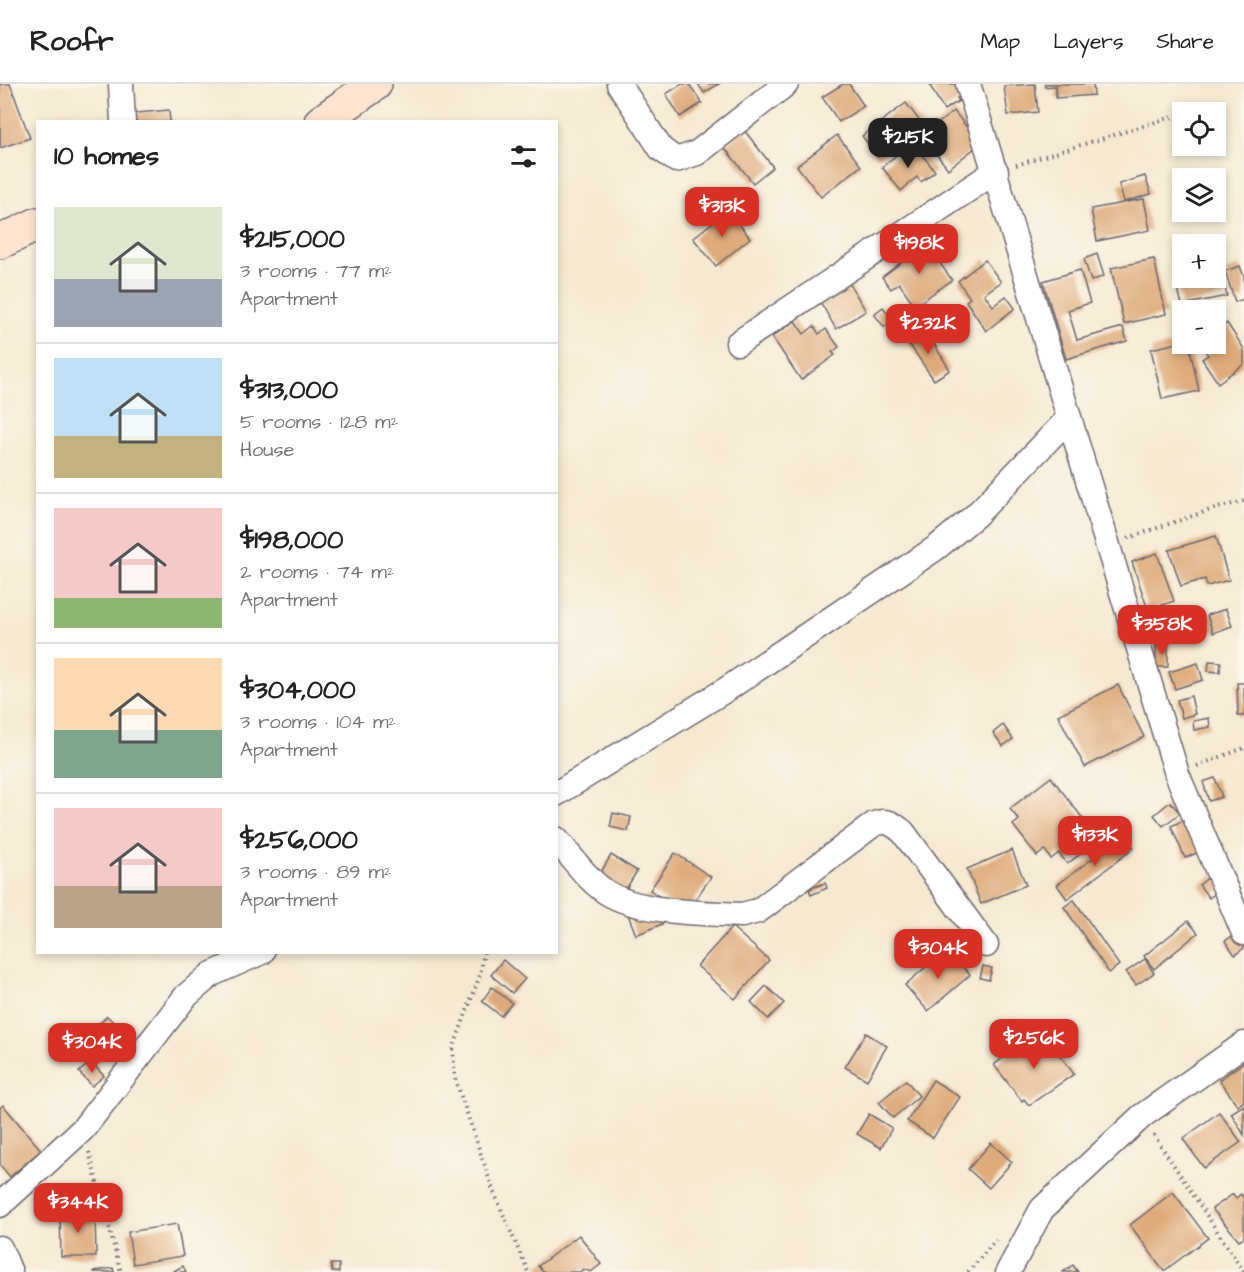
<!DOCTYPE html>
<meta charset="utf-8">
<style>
:root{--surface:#fff;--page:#f6f6f6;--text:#222;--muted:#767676;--line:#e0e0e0;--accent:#d93025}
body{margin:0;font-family:"Architects Daughter",sans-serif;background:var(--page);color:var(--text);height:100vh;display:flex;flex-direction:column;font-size:22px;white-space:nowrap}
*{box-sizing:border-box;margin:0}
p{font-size:20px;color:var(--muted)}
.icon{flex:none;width:33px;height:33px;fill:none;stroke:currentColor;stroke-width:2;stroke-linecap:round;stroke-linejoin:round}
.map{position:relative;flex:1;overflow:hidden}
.drawer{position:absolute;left:36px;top:36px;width:522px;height:834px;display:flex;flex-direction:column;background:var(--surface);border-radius:0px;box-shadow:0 3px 9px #0003}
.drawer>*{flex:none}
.fabs{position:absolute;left:1172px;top:18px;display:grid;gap:12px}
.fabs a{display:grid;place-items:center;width:54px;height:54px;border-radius:0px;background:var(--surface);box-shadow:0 3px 9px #0003;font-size:30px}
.price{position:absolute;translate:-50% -51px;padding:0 14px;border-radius:12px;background:var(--accent);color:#fff;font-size:20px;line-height:39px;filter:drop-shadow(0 2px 3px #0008)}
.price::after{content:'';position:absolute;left:50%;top:36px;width:18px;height:14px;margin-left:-9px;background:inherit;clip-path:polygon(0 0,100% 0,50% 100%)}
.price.on{background:#222;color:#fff}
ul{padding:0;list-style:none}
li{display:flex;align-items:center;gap:18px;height:150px;padding:0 18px}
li+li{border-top:2px solid var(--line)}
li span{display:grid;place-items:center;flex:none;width:168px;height:120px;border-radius:0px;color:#555}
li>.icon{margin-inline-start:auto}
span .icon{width:72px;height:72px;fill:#fffc;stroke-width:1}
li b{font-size:26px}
h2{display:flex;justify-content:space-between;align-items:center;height:72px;padding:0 18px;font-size:26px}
header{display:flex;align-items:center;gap:36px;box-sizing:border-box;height:84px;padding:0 30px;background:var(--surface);border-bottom:2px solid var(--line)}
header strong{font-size:28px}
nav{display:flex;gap:33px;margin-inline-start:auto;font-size:21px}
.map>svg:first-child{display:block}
.building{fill:#deaa7a}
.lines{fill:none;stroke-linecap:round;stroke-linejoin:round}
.street-casing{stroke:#6c6870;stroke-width:27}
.secondary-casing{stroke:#6c6870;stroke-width:36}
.path{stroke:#6c6870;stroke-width:4;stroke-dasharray:1.5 4.5;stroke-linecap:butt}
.street{stroke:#fff;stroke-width:24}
.secondary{stroke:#fde4d1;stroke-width:33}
</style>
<header>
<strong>Roofr</strong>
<nav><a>Map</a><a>Layers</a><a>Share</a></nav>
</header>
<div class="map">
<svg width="1244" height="1188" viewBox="0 0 1244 1188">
<rect width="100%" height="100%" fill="#fbf7ec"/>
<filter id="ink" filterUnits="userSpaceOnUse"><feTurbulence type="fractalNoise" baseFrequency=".0167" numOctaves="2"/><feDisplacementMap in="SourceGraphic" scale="12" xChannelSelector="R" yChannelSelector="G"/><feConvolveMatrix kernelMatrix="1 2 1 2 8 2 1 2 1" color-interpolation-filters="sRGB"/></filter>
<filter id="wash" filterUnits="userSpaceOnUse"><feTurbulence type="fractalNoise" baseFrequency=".008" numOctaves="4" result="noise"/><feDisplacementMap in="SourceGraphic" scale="24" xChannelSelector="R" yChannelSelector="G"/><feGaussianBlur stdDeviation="1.35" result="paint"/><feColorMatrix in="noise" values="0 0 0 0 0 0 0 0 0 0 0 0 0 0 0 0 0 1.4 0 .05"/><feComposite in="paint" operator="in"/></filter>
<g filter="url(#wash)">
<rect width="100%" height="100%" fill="#f5e9d2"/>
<g id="blocks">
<g class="building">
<path d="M 0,0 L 10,0 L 30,54 L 0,64 Z"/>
<path d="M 682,0 L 689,0 L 702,19 L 680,33 L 666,10 Z"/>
<path d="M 698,0 L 719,0 L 704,9 Z"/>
<path d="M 843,0 L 849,0 L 864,22 L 839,38 L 822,13 Z"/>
<path d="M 934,0 L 959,0 L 965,10 L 957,14 L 959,17 L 944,26 L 930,2 Z"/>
<path d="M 1035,0 L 1038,28 L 1008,31 L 1004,2 Z"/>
<path d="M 1045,0 L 1093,0 L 1094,11 L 1056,14 L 1056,2 L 1045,3 Z"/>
<path d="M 906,19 L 922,40 L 878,73 L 862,52 Z"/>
<path d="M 169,26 L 170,38 L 128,38 L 127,30 Z"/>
<path d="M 954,27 L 980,60 L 948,85 L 922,52 Z"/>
<path d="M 744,46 L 773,83 L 753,99 L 724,63 Z"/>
<path d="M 837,51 L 861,82 L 821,113 L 797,82 Z"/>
<path d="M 904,65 L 911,75 L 920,68 L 935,87 L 921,98 L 917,93 L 901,107 L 882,83 Z"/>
<path d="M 1145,92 L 1151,110 L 1124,118 L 1119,100 Z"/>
<path d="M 1144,115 L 1150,146 L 1097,157 L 1091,125 Z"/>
<path d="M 728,126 L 750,154 L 716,182 L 693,154 Z"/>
<path d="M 926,160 L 952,196 L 915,222 L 899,199 L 891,205 L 882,193 Z"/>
<path d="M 1097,170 L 1104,192 L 1091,197 L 1084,175 Z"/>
<path d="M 1154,175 L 1166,230 L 1124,240 L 1111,184 Z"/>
<path d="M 985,176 L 1001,198 L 984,210 L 993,222 L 1006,212 L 1015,224 L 986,247 L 966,217 L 970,214 L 958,197 Z"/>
<path d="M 1220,182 L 1227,212 L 1182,221 L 1175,192 L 1215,194 L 1215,183 Z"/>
<path d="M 1240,182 L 1244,193 L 1244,215 L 1235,218 L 1225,187 Z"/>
<path d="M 1080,186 L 1090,219 L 1068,226 L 1077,256 L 1123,243 L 1127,257 L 1066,275 L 1043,197 Z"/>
<path d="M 846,194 L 866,227 L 836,245 L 817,212 Z"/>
<path d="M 883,223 L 893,236 L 884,243 L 874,230 Z"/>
<path d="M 795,237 L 804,250 L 814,242 L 819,250 L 826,245 L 839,263 L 832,268 L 835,271 L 801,296 L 772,253 Z"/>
<path d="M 1227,239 L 1244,265 L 1244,280 L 1218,299 L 1202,275 L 1208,271 L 1202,263 L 1215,260 L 1215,248 Z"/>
<path d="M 917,246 L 923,256 L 929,252 L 950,286 L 934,296 L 905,254 Z"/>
<path d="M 1182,258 L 1189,260 L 1199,307 L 1162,315 L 1151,265 Z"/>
<path d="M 1216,452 L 1229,496 L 1207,502 L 1205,495 L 1181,502 L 1169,466 Z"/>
<path d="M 1157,469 L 1174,517 L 1148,526 L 1132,478 Z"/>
<path d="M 1226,525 L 1232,542 L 1213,549 L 1207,531 Z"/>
<rect x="1156" y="562" width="12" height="21"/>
<path d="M 1209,577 L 1221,578 L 1220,588 L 1208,587 Z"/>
<path d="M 1198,579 L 1203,596 L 1175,605 L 1169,588 Z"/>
<path d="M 1237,599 L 1244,599 L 1244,632 L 1238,632 Z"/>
<path d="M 1118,601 L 1144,653 L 1085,683 L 1058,631 Z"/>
<path d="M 1191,612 L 1195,630 L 1182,634 L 1177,616 Z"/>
<path d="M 1209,634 L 1210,643 L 1194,646 L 1193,637 Z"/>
<path d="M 1003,641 L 1013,655 L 1003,662 L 993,649 Z"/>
<path d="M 1051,693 L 1091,745 L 1079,754 L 1087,765 L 1067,780 L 1059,769 L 1051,775 L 1045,766 L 1037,772 L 1013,741 L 1019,736 L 1010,725 L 1012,723 Z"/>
<path d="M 1215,694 L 1222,713 L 1209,717 L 1203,698 Z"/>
<path d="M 1170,718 L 1180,729 L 1163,742 L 1154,731 Z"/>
<path d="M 613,729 L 631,733 L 628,747 L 610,743 Z"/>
<path d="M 1184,736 L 1199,768 L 1185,774 L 1171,742 Z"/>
<path d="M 1124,751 L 1134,764 L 1067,815 L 1057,801 Z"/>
<path d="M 1012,766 L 1026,801 L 981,820 L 967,785 Z"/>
<path d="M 675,769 L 711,793 L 685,830 L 650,806 Z"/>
<path d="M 611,771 L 637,787 L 620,815 L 594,800 Z"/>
<path d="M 1213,790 L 1223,803 L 1209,814 L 1199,801 Z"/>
<path d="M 825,799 L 827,804 L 811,811 L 809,805 Z"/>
<path d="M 650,812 L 662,840 L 636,851 L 625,823 Z"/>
<path d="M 1074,816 L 1119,881 L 1109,889 L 1064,823 Z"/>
<path d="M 1188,837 L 1198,849 L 1154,885 L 1144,872 Z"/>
<path d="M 732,843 L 769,876 L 735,915 L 697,882 Z"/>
<path d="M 1237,849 L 1244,858 L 1244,864 L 1235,871 L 1225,857 Z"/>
<path d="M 932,857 L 940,861 L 933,874 L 925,870 Z"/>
<path d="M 947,865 L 970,891 L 928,927 L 905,901 Z"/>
<path d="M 1145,875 L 1154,889 L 1136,901 L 1126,888 Z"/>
<path d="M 503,876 L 525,895 L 512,909 L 491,891 Z"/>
<path d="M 983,882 L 992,884 L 989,896 L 980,894 Z"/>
<path d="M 766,902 L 784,919 L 768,935 L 751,918 Z"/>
<path d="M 492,903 L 512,919 L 501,932 L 482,917 Z"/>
<path d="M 107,932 L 130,954 L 118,967 L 94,945 Z"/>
<path d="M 866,949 L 887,962 L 867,996 L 845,983 Z"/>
<path d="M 1044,950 L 1074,990 L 1029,1021 L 1024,1015 L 1022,1017 L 994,981 L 1015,965 L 1018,970 Z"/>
<path d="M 91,978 L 104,992 L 92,1002 L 79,988 Z"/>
<path d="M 1244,978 L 1244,1017 L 1238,1022 L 1219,996 Z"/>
<path d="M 906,996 L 919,1012 L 893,1034 L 879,1018 Z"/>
<path d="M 933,996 L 960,1013 L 933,1054 L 907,1037 Z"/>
<path d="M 3,1021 L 41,1066 L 10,1093 L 0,1081 L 0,1024 Z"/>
<path d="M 1244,1021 L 1244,1051 L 1231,1029 Z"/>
<path d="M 1219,1028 L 1241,1058 L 1204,1084 L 1183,1055 Z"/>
<path d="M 869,1030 L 892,1044 L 881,1064 L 857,1050 Z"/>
<path d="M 991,1059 L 1012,1078 L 989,1104 L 968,1085 Z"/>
<path d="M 1173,1108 L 1208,1154 L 1164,1187 L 1130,1141 Z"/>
<path d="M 1233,1110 L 1236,1114 L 1241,1110 L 1244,1115 L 1244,1153 L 1239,1156 L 1212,1125 Z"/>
<path d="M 95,1127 L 96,1173 L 61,1173 L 60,1128 Z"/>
<path d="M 177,1140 L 183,1172 L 133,1180 L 128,1148 Z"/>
<path d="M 579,1151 L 601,1180 L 591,1188 L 583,1185 L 580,1188 L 543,1188 L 538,1182 Z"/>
<path d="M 331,1180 L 339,1180 L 339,1188 L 332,1188 Z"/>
<path d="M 1073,1181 L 1078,1188 L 1063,1188 Z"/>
<path d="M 183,1182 L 186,1188 L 172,1188 Z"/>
<path d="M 113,1184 L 114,1188 L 94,1188 L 94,1187 Z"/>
</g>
</g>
</g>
<g filter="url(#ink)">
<use href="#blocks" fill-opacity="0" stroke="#6c6870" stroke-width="1.5"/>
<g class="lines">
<g class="street-casing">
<g id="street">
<path d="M 121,0 L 123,38"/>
<path d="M 619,0 L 661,65 L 676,76 L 697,69 L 786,0"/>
<path d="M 968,0 L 1177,690 L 1244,849"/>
<path d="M 738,259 L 996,87"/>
<path d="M 556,710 L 727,605 L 936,464 L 976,431 L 1068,335"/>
<path d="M 556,755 C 573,774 589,799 611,811 C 645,829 704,829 742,831 L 758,827 L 874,740 C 887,735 893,740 903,748 L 986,861"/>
<path d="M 0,1121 L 83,1045 L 186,912 L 212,890 L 262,868"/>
<path d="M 0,1164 L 10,1188"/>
<path d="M 1008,1188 L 1042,1125 L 1142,1032 L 1244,960"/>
</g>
</g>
<g class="secondary-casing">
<g id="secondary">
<path d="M 321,38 L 375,0"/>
<path d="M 0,158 L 38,140"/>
</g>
</g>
<g class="path">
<path d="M 1186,28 L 1224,16"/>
<path d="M 1016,81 L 1182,30"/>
<path d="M 1128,454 L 1210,426 L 1244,417"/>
<path d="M 1197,682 L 1244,664"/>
<path d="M 484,868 L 480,891 L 453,965 L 455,994 L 493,1106 L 528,1188"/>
<path d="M 1154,1051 L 1244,1188"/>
<path d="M 89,1068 L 121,1188"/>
<path d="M 968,1188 L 996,1156"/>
</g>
<use href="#street" class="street"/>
<use href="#secondary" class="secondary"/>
</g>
</g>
</svg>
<div class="fabs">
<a><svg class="icon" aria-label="locate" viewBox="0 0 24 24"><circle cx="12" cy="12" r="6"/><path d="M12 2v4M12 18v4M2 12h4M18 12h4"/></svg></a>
<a><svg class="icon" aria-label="layers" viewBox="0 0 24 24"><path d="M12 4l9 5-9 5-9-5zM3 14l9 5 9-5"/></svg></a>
<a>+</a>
<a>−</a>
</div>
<b class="price on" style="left:908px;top:85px">$215K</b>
<b class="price" style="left:722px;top:154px">$313K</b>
<b class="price" style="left:919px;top:191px">$198K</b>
<b class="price" style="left:928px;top:271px">$232K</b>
<b class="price" style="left:1162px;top:572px">$358K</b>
<b class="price" style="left:1095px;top:783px">$133K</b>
<b class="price" style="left:938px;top:896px">$304K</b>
<b class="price" style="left:1034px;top:986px">$256K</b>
<b class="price" style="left:92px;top:990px">$304K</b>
<b class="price" style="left:78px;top:1150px">$344K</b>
<section class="drawer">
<h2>10 homes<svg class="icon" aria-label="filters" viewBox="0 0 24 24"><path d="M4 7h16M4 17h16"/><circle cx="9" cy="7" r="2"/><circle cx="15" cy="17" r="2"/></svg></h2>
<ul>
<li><span style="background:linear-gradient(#dfe7d0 60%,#9aa5b1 0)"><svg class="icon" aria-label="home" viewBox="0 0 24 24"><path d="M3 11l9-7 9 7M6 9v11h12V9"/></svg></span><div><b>$215,000</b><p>3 rooms · 77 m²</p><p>Apartment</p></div></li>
<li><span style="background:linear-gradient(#bfe0f5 65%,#c2b280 0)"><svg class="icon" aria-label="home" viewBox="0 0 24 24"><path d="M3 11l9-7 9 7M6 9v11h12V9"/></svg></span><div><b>$313,000</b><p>5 rooms · 128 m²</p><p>House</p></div></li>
<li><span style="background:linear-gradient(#f6c9c9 75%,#8fb573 0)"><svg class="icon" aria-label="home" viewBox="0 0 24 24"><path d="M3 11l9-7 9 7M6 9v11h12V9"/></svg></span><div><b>$198,000</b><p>2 rooms · 74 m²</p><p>Apartment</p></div></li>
<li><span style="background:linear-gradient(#ffd9b3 60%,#7fa58c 0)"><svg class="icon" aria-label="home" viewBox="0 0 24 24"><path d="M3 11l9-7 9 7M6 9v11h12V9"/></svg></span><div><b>$304,000</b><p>3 rooms · 104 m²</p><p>Apartment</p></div></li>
<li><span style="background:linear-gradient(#f6c9c9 65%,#b9a48a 0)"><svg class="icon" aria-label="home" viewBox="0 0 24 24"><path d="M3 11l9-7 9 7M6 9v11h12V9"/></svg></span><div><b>$256,000</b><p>3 rooms · 89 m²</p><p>Apartment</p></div></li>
</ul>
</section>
</div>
